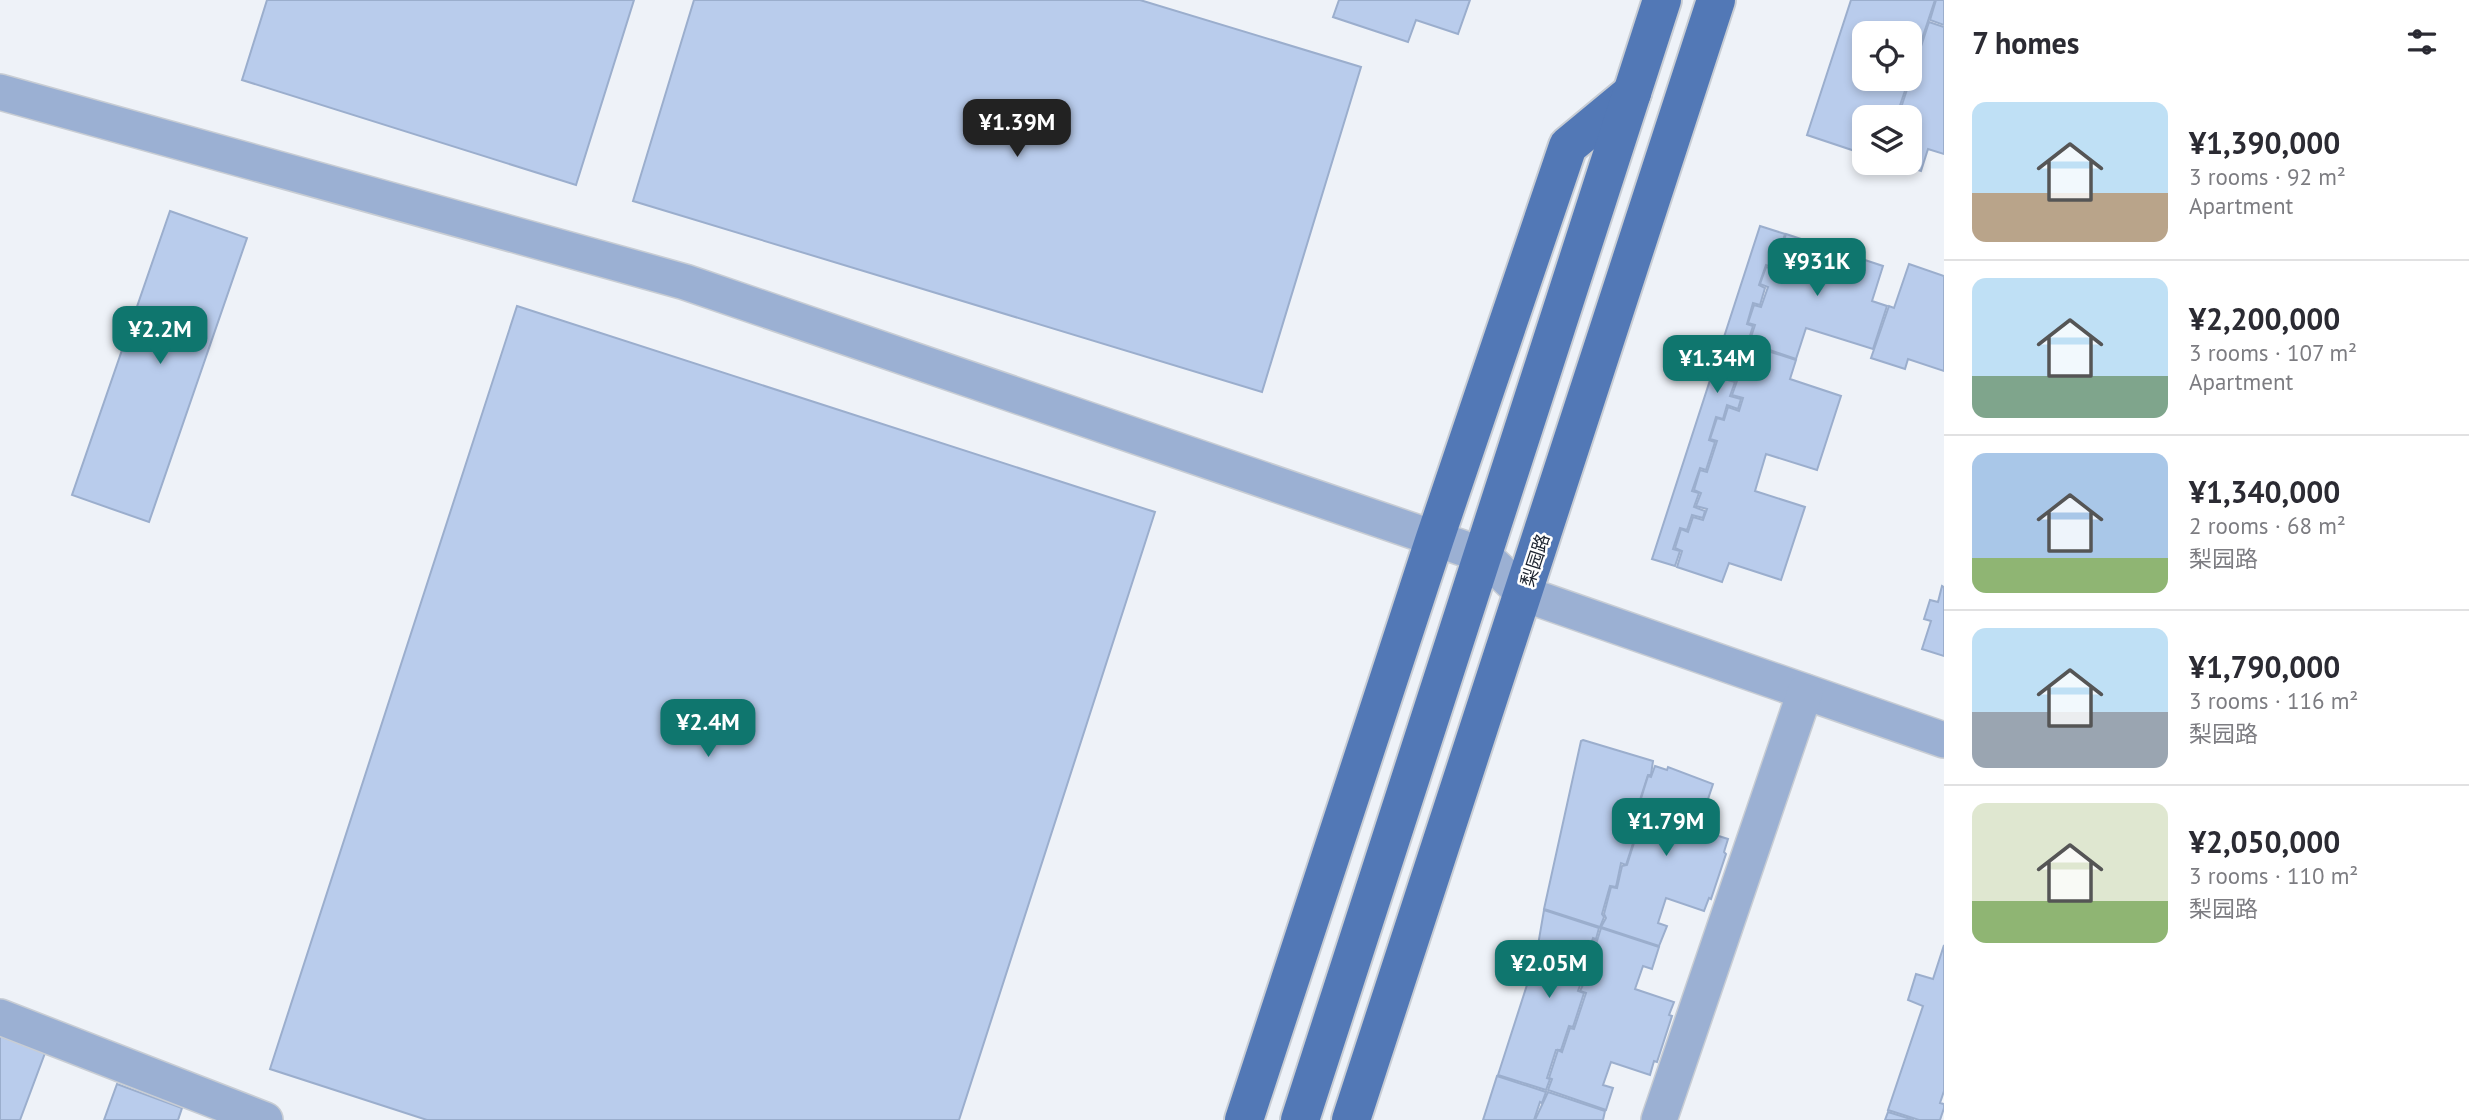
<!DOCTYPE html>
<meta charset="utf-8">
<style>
:root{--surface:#fff;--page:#f2f2f3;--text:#2b2b33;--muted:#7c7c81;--line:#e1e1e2;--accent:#0f766e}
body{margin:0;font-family:"PT Sans","Noto Sans SC",sans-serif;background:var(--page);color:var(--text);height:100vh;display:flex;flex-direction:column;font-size:26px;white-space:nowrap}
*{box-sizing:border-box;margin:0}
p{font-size:23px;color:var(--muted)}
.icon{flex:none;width:38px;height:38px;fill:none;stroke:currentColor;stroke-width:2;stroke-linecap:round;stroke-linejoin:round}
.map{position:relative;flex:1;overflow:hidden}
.sheet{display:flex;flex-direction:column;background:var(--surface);width:525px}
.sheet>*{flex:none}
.fabs{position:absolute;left:1852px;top:21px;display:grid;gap:14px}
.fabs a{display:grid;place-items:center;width:70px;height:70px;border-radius:14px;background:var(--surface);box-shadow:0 4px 10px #0003;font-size:35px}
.price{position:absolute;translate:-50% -60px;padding:0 16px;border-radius:14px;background:var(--accent);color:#fff;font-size:23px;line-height:46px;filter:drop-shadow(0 2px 4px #0008)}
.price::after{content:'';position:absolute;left:50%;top:42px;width:21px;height:16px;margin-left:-10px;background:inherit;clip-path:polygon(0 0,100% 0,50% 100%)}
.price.active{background:#222;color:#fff}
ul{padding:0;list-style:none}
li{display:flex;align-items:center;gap:21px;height:175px;padding:0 28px}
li+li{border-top:2px solid var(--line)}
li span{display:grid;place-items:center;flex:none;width:196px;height:140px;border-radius:14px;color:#555}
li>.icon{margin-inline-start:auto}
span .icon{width:84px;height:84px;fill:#fffc;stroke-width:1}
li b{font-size:30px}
h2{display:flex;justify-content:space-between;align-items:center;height:84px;padding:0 28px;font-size:30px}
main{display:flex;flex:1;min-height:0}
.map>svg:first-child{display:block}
.building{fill:#b9ccec;stroke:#9baecd;stroke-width:2}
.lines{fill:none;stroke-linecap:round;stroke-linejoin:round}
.minor-casing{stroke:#c8cdd4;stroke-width:38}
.major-casing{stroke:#c8cdd4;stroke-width:42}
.minor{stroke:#9bb0d3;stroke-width:35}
.major{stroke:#5278b6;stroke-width:38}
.labels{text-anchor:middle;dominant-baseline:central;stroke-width:5;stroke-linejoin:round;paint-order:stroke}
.street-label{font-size:18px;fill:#1b222e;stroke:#fff}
</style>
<main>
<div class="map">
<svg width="1944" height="1120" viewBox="0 0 1944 1120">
<rect width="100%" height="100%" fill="#eef2f8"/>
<g class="building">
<path d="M 267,0 L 634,0 L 576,185 L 242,80 Z"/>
<path d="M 694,0 L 1140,0 L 1361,67 L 1262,392 L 633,201 Z"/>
<path d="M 1339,0 L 1470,0 L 1458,34 L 1416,20 L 1408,42 L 1333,17 Z"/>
<path d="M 1851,0 L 1935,0 L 1909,78 L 1909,33 L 1864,33 L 1864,79 L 1909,79 L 1896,117 L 1864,117 L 1864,154 L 1807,135 Z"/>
<path d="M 1936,0 L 1944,0 L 1944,25 L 1930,20 Z"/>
<path d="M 1929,22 L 1944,27 L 1944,154 L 1928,149 L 1921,171 L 1897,163 L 1909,163 L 1909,117 L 1898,117 Z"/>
<path d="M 170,211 L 247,238 L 149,522 L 72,495 Z"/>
<path d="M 1760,226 L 1785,234 L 1774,268 L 1766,265 L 1759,285 L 1765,288 L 1760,305 L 1753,303 L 1747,324 L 1753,326 L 1742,361 L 1735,358 L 1728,380 L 1735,382 L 1730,396 L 1741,399 L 1738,409 L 1727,405 L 1723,419 L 1716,417 L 1709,440 L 1715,442 L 1706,470 L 1700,468 L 1692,491 L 1699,493 L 1694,507 L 1705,511 L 1703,518 L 1692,515 L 1687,530 L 1680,528 L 1673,549 L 1680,551 L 1675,566 L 1652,559 Z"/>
<path d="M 1786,234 L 1883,266 L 1872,301 L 1887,306 L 1873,349 L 1806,328 L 1796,359 L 1749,343 L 1755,325 L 1748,323 L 1754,305 L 1761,307 L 1768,287 L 1760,284 L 1766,267 L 1774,269 Z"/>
<path d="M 1909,264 L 1944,276 L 1944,371 L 1908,359 L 1905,369 L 1871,358 L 1889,306 L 1894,308 Z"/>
<path d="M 517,306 L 1155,512 L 959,1120 L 427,1120 L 270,1069 Z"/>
<path d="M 1749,345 L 1796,360 L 1790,379 L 1841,396 L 1817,470 L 1766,454 L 1755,491 L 1805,507 L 1781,580 L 1729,563 L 1722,582 L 1677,567 L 1682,551 L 1675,548 L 1681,529 L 1688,532 L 1693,517 L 1703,520 L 1707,509 L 1696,506 L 1701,493 L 1694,490 L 1700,470 L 1707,472 L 1717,441 L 1710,439 L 1717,418 L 1724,420 L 1728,407 L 1739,411 L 1743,398 L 1732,395 L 1737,381 L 1730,379 L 1736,360 L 1743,362 Z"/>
<path d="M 1942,586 L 1944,587 L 1944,656 L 1922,649 L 1931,621 L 1924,619 L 1930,600 L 1938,602 Z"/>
<path d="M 1583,740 L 1653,761 L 1651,775 L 1648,775 L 1638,806 L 1641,807 L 1632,829 L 1637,831 L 1626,865 L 1621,863 L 1616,887 L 1610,886 L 1602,914 L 1604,917 L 1600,927 L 1544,909 L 1581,741 Z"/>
<path d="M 1655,766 L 1667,770 L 1668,767 L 1713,784 L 1706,805 L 1698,803 L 1690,827 L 1728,839 L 1724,852 L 1726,854 L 1711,899 L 1709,898 L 1704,911 L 1666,898 L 1658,923 L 1667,926 L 1659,946 L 1601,927 L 1606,918 L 1604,914 L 1611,887 L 1617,888 L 1622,866 L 1627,865 L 1638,830 L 1634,828 L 1643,806 L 1639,805 L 1648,776 L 1651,777 Z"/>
<path d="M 1544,910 L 1599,928 L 1596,939 L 1593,938 L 1583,967 L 1589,969 L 1587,976 L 1584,975 L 1578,991 L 1584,993 L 1573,1027 L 1569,1026 L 1561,1050 L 1556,1050 L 1547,1078 L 1550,1079 L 1546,1090 L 1498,1075 L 1536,957 Z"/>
<path d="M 1601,928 L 1659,947 L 1652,969 L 1643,966 L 1635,989 L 1674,1002 L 1669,1015 L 1672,1016 L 1657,1062 L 1654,1061 L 1650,1075 L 1611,1062 L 1603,1085 L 1613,1088 L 1606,1110 L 1548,1090 L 1552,1079 L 1549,1078 L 1558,1050 L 1562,1052 L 1570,1028 L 1574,1029 L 1586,993 L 1580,991 L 1591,968 L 1585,967 L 1594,940 L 1597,941 Z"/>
<path d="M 1944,945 L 1944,1091 L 1940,1103 L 1944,1104 L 1944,1108 L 1940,1120 L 1919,1120 L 1888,1110 L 1923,1006 L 1908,1000 L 1916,974 L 1933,979 Z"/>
<path d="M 0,1036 L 45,1053 L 20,1120 L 0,1120 Z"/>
<path d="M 1497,1076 L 1546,1092 L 1542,1103 L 1540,1102 L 1534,1120 L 1483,1120 Z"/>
<path d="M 117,1084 L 182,1108 L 178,1120 L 104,1120 Z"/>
<path d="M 1548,1092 L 1605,1111 L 1603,1120 L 1535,1120 Z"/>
<path d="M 1888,1112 L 1914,1120 L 1885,1120 Z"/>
</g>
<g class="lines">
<g class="minor-casing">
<g id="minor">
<path d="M 0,92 L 685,282 L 1483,555 L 1524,594 L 1944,740"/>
<path d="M 0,1017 L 265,1120"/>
<path d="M 1659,1120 L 1805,692"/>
</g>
</g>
<g class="major-casing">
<g id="major">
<path d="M 1244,1120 L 1435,538 L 1568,146 L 1632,93"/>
<path d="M 1300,1120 L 1662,0"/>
<path d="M 1351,1120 L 1716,0"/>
</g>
</g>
<use href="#minor" class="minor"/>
<use href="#major" class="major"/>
</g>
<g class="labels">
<g class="street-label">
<text transform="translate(1535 560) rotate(-72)">梨园路</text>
</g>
</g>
</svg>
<div class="fabs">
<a><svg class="icon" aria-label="locate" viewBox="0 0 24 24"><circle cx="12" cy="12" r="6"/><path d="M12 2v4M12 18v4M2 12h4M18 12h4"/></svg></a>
<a><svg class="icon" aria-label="layers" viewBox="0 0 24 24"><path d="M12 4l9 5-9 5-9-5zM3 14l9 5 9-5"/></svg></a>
</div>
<b class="price active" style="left:1017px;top:159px">¥1.39M</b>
<b class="price" style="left:1817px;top:298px">¥931K</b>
<b class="price" style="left:160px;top:366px">¥2.2M</b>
<b class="price" style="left:1717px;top:395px">¥1.34M</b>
<b class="price" style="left:708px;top:759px">¥2.4M</b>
<b class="price" style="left:1666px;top:858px">¥1.79M</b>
<b class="price" style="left:1549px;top:1000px">¥2.05M</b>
</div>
<section class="sheet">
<h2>7 homes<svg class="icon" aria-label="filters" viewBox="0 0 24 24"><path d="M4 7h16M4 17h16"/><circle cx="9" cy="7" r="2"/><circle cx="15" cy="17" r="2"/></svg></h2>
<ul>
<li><span style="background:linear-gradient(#bfe0f5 65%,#b9a48a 0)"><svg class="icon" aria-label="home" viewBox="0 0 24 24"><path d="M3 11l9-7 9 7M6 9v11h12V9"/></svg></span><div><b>¥1,390,000</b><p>3 rooms · 92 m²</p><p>Apartment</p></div></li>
<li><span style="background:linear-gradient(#bfe0f5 70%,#7fa58c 0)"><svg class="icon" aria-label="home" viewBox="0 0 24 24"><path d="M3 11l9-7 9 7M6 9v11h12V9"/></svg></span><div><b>¥2,200,000</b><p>3 rooms · 107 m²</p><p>Apartment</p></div></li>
<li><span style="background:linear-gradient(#a9c7e8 75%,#8fb573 0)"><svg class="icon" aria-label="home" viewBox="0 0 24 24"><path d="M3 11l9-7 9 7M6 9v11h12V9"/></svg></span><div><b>¥1,340,000</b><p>2 rooms · 68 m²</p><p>梨园路</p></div></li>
<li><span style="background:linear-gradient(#bfe0f5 60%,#9aa5b1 0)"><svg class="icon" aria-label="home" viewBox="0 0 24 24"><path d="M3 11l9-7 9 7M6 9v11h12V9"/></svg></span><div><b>¥1,790,000</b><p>3 rooms · 116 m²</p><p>梨园路</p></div></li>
<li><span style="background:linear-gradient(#dfe7d0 70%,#8fb573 0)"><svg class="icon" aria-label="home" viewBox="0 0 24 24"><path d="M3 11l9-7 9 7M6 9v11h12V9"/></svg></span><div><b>¥2,050,000</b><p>3 rooms · 110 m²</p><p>梨园路</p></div></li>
</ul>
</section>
</main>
